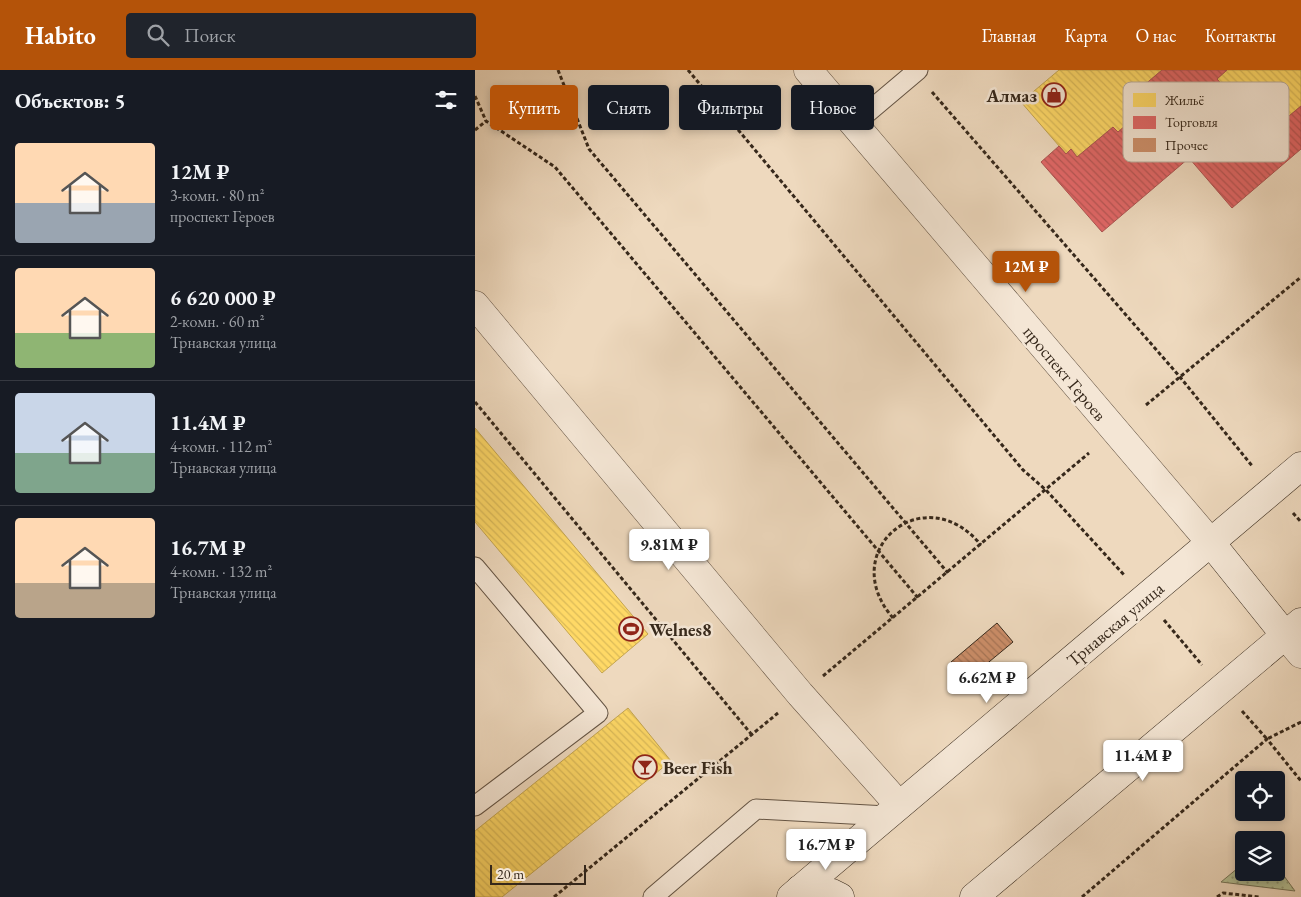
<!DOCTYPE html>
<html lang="ru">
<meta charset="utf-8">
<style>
:root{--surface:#171b24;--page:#20242c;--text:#f1f3f6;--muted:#9ea1a6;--line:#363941;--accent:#b45309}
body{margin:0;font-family:"EB Garamond",serif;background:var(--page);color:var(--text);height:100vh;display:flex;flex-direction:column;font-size:19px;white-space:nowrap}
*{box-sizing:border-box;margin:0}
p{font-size:16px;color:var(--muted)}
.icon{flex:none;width:28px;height:28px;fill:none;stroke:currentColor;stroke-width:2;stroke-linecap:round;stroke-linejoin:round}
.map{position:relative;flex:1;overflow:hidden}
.sheet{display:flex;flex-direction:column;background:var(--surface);width:475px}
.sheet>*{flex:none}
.top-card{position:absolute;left:15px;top:15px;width:475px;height:45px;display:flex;gap:10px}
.buttons{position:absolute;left:760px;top:701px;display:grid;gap:10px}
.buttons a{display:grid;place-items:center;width:50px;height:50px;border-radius:5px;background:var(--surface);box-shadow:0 2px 8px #0003;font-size:25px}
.scale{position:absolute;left:15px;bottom:12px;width:96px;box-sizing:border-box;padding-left:5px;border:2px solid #36281b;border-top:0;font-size:14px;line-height:18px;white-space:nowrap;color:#36281b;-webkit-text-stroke:4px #f4e6d5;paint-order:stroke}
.price{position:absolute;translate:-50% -42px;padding:0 11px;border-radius:5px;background:#fff;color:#222;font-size:16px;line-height:32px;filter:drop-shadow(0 1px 2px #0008)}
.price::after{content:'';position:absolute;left:50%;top:30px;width:15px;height:11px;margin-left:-8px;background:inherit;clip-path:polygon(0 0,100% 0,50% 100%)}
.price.on{background:var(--accent);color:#fff}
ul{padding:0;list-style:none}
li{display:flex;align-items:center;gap:15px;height:125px;padding:0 15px}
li+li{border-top:1px solid var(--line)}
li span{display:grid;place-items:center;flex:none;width:140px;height:100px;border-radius:5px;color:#555}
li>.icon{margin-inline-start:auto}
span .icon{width:60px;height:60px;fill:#fffc;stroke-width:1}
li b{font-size:21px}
h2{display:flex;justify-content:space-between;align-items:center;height:60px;padding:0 15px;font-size:21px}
.pill{padding:0 18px;border-radius:5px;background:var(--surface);box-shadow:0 2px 8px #0003;font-size:18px;line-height:45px}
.pill.on{background:var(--accent);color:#fff}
header{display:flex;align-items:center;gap:30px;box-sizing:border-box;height:70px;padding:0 25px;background:var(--accent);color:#fff}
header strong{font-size:24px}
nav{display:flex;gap:28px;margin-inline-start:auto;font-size:18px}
.search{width:350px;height:45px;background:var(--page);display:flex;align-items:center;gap:12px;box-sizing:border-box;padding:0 18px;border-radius:5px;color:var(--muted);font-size:19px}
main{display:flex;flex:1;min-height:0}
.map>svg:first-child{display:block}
.park{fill:url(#park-dots);stroke:#767458}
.homes{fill:url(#homes-back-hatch);stroke:#c3a450}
.shops{fill:url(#shops-back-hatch);stroke:#ad5350}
.building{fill:url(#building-back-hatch);stroke:#36281b}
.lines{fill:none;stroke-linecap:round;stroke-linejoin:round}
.service-casing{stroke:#645444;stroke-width:21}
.minor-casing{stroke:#645444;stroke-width:29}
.tertiary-casing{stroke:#645444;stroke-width:29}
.secondary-casing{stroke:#36281b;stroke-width:29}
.path{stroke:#36281b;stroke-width:3;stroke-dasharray:4 2.5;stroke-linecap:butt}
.service{stroke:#f4e6d5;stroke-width:19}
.minor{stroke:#f4e6d5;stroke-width:28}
.tertiary{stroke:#f4e6d5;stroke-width:28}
.secondary{stroke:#f4e6d5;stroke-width:28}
.labels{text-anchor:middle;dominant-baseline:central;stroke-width:5;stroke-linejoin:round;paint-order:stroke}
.poi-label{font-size:18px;font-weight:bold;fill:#36281b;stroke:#f4e6d5;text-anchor:start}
.street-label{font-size:18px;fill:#36281b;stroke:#f4e6d5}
.key{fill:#f4e6d5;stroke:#bbad9d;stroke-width:1}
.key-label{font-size:14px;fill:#36281b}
</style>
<header>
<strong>Habito</strong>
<div class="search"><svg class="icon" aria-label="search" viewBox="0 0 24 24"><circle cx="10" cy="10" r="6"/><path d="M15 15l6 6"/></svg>Поиск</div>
<nav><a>Главная</a><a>Карта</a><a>О нас</a><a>Контакты</a></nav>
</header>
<main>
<section class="sheet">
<h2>Объектов: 5<svg class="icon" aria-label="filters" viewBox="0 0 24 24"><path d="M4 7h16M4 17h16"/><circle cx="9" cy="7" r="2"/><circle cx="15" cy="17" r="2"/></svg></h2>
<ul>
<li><span style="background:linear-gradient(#ffd9b3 60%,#9aa5b1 0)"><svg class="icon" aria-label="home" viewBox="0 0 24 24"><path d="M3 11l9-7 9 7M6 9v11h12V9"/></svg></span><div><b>12M ₽</b><p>3-комн. · 80 m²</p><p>проспект Героев</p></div></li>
<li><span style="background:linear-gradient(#ffd9b3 65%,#8fb573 0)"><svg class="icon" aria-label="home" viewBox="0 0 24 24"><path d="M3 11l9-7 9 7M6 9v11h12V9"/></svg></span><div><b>6 620 000 ₽</b><p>2-комн. · 60 m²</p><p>Трнавская улица</p></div></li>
<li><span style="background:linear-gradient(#c9d6e8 60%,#7fa58c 0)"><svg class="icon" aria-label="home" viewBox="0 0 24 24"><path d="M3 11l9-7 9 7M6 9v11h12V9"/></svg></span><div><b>11.4M ₽</b><p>4-комн. · 112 m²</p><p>Трнавская улица</p></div></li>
<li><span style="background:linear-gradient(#ffd9b3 65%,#b9a48a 0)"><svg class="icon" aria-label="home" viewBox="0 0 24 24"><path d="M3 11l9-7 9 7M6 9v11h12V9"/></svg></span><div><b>16.7M ₽</b><p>4-комн. · 132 m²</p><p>Трнавская улица</p></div></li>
</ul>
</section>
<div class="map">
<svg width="826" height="827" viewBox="0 0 826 827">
<defs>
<pattern id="park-dots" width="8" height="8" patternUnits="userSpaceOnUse" patternTransform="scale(1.25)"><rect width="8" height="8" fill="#b5c094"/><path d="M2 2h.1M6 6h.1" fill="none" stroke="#949c78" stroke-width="1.8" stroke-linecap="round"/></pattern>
<pattern id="homes-back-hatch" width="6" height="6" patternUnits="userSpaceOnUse" patternTransform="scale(1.25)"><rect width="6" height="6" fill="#ffd966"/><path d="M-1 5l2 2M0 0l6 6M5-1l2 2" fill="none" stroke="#dbba58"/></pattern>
<pattern id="shops-back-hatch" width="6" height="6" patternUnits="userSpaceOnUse" patternTransform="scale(1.25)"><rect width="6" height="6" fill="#e06666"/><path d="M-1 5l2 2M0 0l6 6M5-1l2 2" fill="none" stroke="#b65453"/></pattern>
<pattern id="building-back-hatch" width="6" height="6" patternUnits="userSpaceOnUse" patternTransform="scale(1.25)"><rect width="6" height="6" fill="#cd8f6a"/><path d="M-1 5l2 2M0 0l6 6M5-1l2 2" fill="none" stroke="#a77556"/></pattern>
</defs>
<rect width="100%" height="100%" fill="#eed9be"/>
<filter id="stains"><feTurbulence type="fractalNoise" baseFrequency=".004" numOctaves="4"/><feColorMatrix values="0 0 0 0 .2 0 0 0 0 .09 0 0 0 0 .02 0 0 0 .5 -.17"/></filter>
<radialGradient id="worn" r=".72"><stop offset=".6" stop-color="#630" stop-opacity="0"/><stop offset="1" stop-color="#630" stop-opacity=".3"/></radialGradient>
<path class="park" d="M 769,793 L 769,802 L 801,802 L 801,795 L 820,821 L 746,812 Z"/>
<g class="homes">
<path d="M 584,0 L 687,0 L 654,28 L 666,42 L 643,62 L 638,57 L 602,87 L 596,79 L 591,84 L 546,32 Z"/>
<path d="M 752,0 L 826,0 L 826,36 L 796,61 L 790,53 L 784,58 L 742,9 Z"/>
<path d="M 0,358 L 173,564 L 127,603 L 0,452 Z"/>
<path d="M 153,638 L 196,691 L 27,827 L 0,827 L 0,761 Z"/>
</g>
<path class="shops" d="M 687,0 L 752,0 L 742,9 L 784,58 L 790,53 L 796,61 L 826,36 L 826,79 L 757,138 L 714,88 L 627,162 L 566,92 L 584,76 L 591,84 L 596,79 L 602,87 L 638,57 L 643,62 L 666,42 L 654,28 Z"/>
<path class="building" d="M 522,553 L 538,572 L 491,611 L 476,592 Z"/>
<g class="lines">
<g class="service-casing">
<g id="service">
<path d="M 379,54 L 443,0"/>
<path d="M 0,497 L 123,643 L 0,736"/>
<path d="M 178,827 L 281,739 L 412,746"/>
</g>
</g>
<g class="minor-casing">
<path id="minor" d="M 0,235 L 325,624 L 424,735"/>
</g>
<g class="tertiary-casing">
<g id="tertiary">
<path d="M 333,0 L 736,473"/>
<path d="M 810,565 L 826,584"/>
</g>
</g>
<g class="secondary-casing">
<g id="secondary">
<path d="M 736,473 L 810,565"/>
<path d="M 325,819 L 357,823 L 365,827"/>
<path d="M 316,827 L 826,396"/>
<path d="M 499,827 L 826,552"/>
</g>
</g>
<g class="path">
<path d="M 83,0 L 114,79 L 473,503"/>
<path d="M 213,0 L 548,400 L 571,420 L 650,506"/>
<path d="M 457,22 L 705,307 L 778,397"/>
<path d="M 0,26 L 11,51 L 80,97 L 443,528"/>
<path d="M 0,60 L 11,51"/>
<path d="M 0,332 L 277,665"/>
<path d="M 671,335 L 826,207"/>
<path d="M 818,443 L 826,452"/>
<path d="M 418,548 C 360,481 449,406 506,475"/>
<path d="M 689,550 L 727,595"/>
<path d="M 348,606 L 614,383"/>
<path d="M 767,641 L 792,669 L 826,652"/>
<path d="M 79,827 L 303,643"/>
<path d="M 607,827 L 792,669 L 826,711"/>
<path d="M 742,827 L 748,823 L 784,827"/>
</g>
<use href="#service" class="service"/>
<use href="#minor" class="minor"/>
<use href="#tertiary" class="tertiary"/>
<use href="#secondary" class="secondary"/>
</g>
<defs>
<g id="shop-ring" transform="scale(1.25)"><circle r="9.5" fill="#f4e6d5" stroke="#8f2418" stroke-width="1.5"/><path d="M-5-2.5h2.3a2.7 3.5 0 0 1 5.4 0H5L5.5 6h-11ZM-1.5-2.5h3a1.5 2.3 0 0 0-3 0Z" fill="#8f2418"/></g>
<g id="stadium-ring" transform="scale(1.25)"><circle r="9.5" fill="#f4e6d5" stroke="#8f2418" stroke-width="1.5"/><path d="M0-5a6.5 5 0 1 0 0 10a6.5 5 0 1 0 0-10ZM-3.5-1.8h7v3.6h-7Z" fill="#8f2418"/></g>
<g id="bar-ring" transform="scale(1.25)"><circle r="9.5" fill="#f4e6d5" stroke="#8f2418" stroke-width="1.5"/><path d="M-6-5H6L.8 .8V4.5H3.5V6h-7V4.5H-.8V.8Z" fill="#8f2418"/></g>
</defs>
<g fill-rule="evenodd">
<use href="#shop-ring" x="579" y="25"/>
<use href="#stadium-ring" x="156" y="559"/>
<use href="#bar-ring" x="170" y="697"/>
</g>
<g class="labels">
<g class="poi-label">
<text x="562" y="25" text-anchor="end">Алмаз</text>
<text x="174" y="559">Welnes8</text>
<text x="188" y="697">Beer Fish</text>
</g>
<g class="street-label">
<text transform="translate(590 303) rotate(50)">проспект Героев</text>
<text transform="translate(640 554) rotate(-40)">Трнавская улица</text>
</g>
</g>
<rect x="648" y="12" width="166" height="80" rx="8" class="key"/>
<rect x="658" y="23" width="23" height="14" fill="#ffd966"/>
<rect x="658" y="46" width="23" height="13" fill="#e06666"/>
<rect x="658" y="68" width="23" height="14" fill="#cd8f6a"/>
<g class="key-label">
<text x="690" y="35">Жильё</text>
<text x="690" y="57">Торговля</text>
<text x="690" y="80">Прочее</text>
</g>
<rect width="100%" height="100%" filter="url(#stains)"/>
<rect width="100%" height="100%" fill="url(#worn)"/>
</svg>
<div class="buttons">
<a><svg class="icon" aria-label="locate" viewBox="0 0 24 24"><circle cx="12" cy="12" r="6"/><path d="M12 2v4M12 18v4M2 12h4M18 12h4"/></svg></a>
<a><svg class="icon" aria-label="layers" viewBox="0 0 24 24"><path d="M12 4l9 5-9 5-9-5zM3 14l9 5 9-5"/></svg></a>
</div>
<div class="scale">20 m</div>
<b class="price on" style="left:551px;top:223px">12M ₽</b>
<b class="price" style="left:194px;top:501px">9.81M ₽</b>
<b class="price" style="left:512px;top:634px">6.62M ₽</b>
<b class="price" style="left:668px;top:712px">11.4M ₽</b>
<b class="price" style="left:351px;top:801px">16.7M ₽</b>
<div class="top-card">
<a class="pill on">Купить</a>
<a class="pill">Снять</a>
<a class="pill">Фильтры</a>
<a class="pill">Новое</a>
</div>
</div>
</main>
